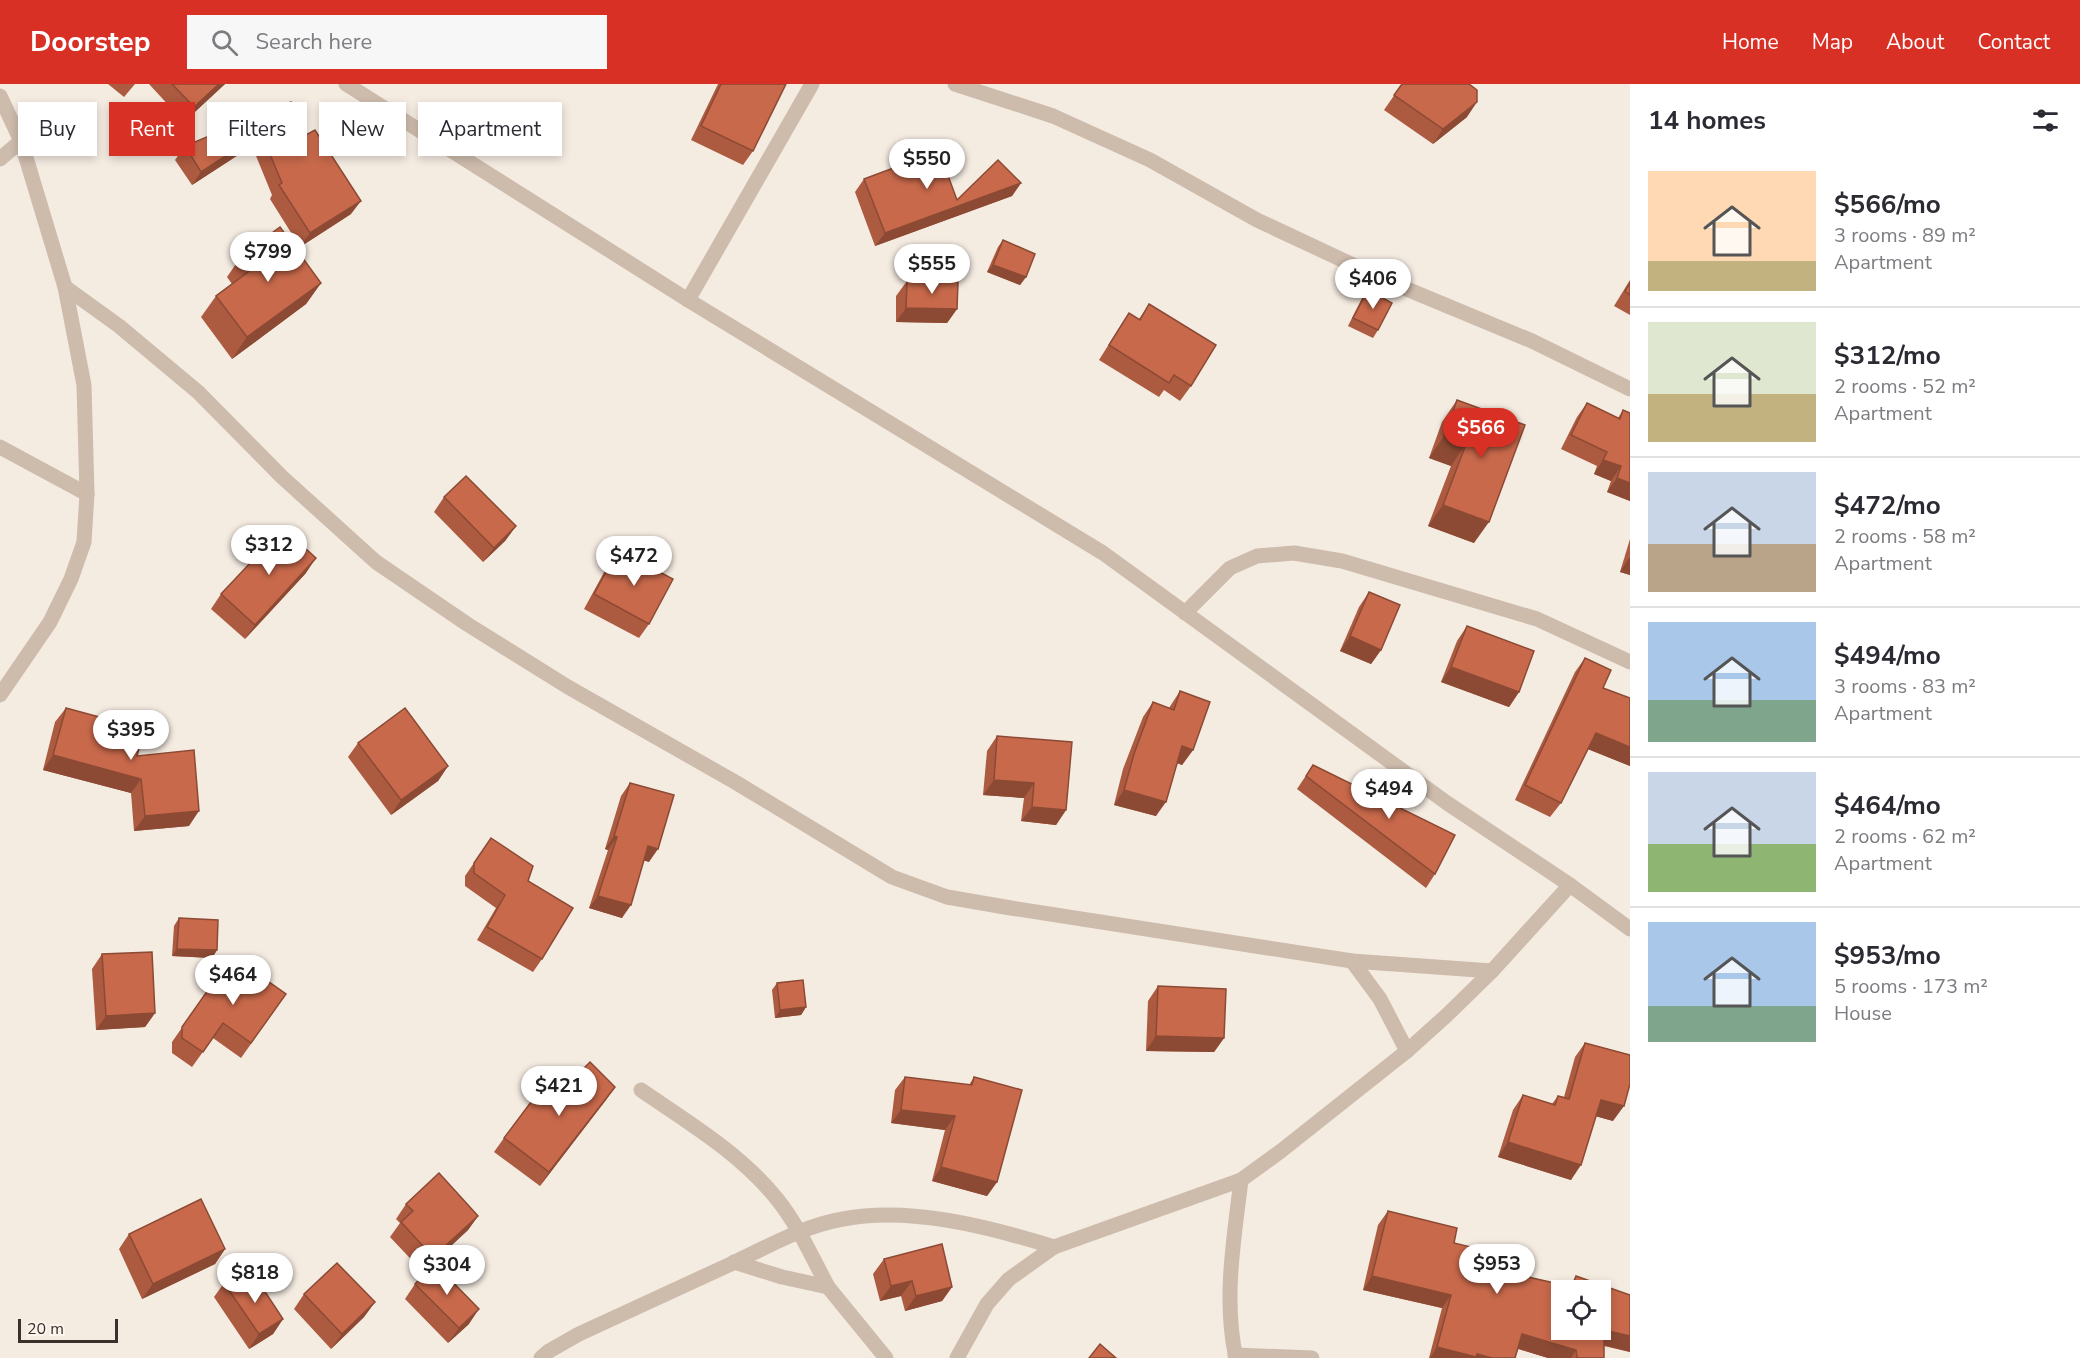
<!DOCTYPE html>
<meta charset="utf-8">
<style>
:root{--surface:#fff;--page:#f7f7f7;--text:#2b2b33;--muted:#7c7c81;--line:#e1e1e2;--accent:#d93025}
body{margin:0;font-family:"Nunito Sans",sans-serif;background:var(--page);color:var(--text);height:100vh;display:flex;flex-direction:column;font-size:22px;white-space:nowrap}
*{box-sizing:border-box;margin:0}
p{font-size:20px;color:var(--muted)}
.icon{flex:none;width:33px;height:33px;fill:none;stroke:currentColor;stroke-width:2;stroke-linecap:round;stroke-linejoin:round}
.map{position:relative;flex:1;overflow:hidden}
.sheet{display:flex;flex-direction:column;background:var(--surface);width:450px}
.sheet>*{flex:none}
.hud{position:absolute;left:18px;top:18px;width:570px;height:54px;display:flex;gap:12px}
.controls{position:absolute;left:1551px;top:1196px;display:grid;gap:12px}
.controls a{display:grid;place-items:center;width:60px;height:60px;border-radius:0px;background:var(--surface);box-shadow:0 3px 9px #0003;font-size:30px}
.scale{position:absolute;left:18px;bottom:15px;width:100px;box-sizing:border-box;padding-left:6px;border:3px solid #3b302b;border-top:0;font-size:16px;line-height:21px;white-space:nowrap;color:#3b302b;-webkit-text-stroke:4px #fbf5ee;paint-order:stroke}
.price{position:absolute;translate:-50% -51px;padding:0 14px;border-radius:21px;background:#fff;color:#222;font-size:20px;line-height:39px;filter:drop-shadow(0 2px 3px #0008)}
.price::after{content:'';position:absolute;left:50%;top:36px;width:18px;height:14px;margin-left:-9px;background:inherit;clip-path:polygon(0 0,100% 0,50% 100%)}
.price.selected{background:var(--accent);color:#fff}
ul{padding:0;list-style:none}
li{display:flex;align-items:center;gap:18px;height:150px;padding:0 18px}
li+li{border-top:2px solid var(--line)}
li span{display:grid;place-items:center;flex:none;width:168px;height:120px;border-radius:0px;color:#555}
li>.icon{margin-inline-start:auto}
span .icon{width:72px;height:72px;fill:#fffc;stroke-width:1}
li b{font-size:26px}
h2{display:flex;justify-content:space-between;align-items:center;height:72px;padding:0 18px;font-size:26px}
.chip{padding:0 21px;border-radius:0px;background:var(--surface);box-shadow:0 3px 9px #0003;font-size:21px;line-height:54px}
.chip.selected{background:var(--accent);color:#fff}
header{display:flex;align-items:center;gap:36px;box-sizing:border-box;height:84px;padding:0 30px;background:var(--accent);color:#fff}
header strong{font-size:28px}
nav{display:flex;gap:33px;margin-inline-start:auto;font-size:21px}
.search{width:420px;height:54px;background:var(--page);display:flex;align-items:center;gap:15px;box-sizing:border-box;padding:0 21px;border-radius:0px;color:var(--muted);font-size:22px}
main{display:flex;flex:1;min-height:0}
.map>svg:first-child{display:block}
.lines{fill:none;stroke-linecap:round;stroke-linejoin:round}
.minor{stroke:#cdbbac;stroke-width:15}
.tertiary{stroke:#cdbbac;stroke-width:15}
.wall{fill:#ac5a40}
.shaded-wall{fill:#8c4a34}
.building{fill:#c8694b;stroke:#8c4a34;stroke-width:1.5;fill-rule:evenodd}
</style>
<header>
<strong>Doorstep</strong>
<div class="search"><svg class="icon" aria-label="search" viewBox="0 0 24 24"><circle cx="10" cy="10" r="6"/><path d="M15 15l6 6"/></svg>Search here</div>
<nav><a>Home</a><a>Map</a><a>About</a><a>Contact</a></nav>
</header>
<main>
<div class="map">
<svg width="1630" height="1274" viewBox="0 0 1630 1274">
<rect width="100%" height="100%" fill="#f4ebe1"/>
<g class="lines">
<g class="minor">
<path d="M 955,0 L 1053,32 L 1150,76 L 1257,136 L 1385,196 L 1532,257 L 1630,305"/>
<path d="M 0,12 L 21,57 L 65,203 L 84,301 L 87,410 L 84,458 L 71,495 L 50,538 L 0,611"/>
<path d="M 0,75 L 21,57"/>
<path d="M 65,203 L 119,242 L 198,308 L 282,393 L 376,478 L 467,540 L 568,603 L 735,698 L 892,793 L 947,813 L 1011,824 L 1352,877 L 1492,887"/>
<path d="M 688,216 L 812,0"/>
<path d="M 0,363 L 87,410"/>
<path d="M 1185,529 L 1230,484 L 1257,472 L 1294,469 L 1342,477 L 1537,535 L 1630,578"/>
<path d="M 1352,877 L 1380,915 L 1407,967"/>
<path d="M 641,1006 C 689,1039 740,1069 777,1115 C 798,1141 812,1173 828,1203"/>
<path d="M 734,1178 L 782,1193 L 828,1203 L 886,1274"/>
<path d="M 1235,1271 L 1312,1274"/>
<path d="M 541,1274 L 549,1267 L 579,1250 C 630,1226 682,1203 733,1179 C 769,1162 803,1142 843,1135 C 910,1122 990,1143 1054,1163"/>
<path d="M 957,1274 L 987,1220 L 1009,1195 L 1054,1163 L 1241,1096 L 1281,1067 L 1407,967 L 1447,931 L 1492,887 L 1570,801"/>
<path d="M 1236,1274 C 1223,1216 1234,1155 1241,1096"/>
</g>
<path class="tertiary" d="M 346,0 L 688,216 L 1103,469 L 1447,719 L 1570,801 L 1630,845"/>
</g>
<g class="wall">
<path d="M 108,0 L 135,0 L 124,13 Z"/>
<path d="M 149,0 L 225,0 L 184,38 Z"/>
<path d="M 718,0 L 786,0 L 753,67 L 743,81 L 691,56 Z"/>
<path d="M 1402,0 L 1467,33 L 1433,60 L 1384,26 Z"/>
<path d="M 291,18 L 306,51 L 351,130 L 300,163 L 270,115 L 272,111 L 252,62 L 192,101 L 175,76 L 185,62 Z"/>
<path d="M 864,95 L 957,116 L 1021,99 L 1012,112 L 875,162 L 855,108 Z"/>
<path d="M 1003,156 L 1026,193 L 1020,201 L 987,188 L 998,163 Z"/>
<path d="M 242,171 L 321,199 L 306,220 L 232,275 L 201,233 L 216,212 L 232,200 L 227,193 Z"/>
<path d="M 1630,196 L 1630,231 L 1614,222 Z"/>
<path d="M 907,197 L 957,225 L 947,239 L 896,238 L 896,212 Z"/>
<path d="M 1368,206 L 1378,246 L 1373,254 L 1348,242 L 1362,214 Z"/>
<path d="M 1149,220 L 1191,302 L 1180,317 L 1164,306 L 1159,313 L 1099,276 L 1119,244 L 1129,229 L 1139,235 Z"/>
<path d="M 1457,316 L 1525,341 L 1474,459 L 1428,442 L 1451,382 L 1429,374 L 1442,338 Z"/>
<path d="M 1587,319 L 1618,334 L 1623,326 L 1630,329 L 1630,417 L 1607,408 L 1611,397 L 1594,390 L 1597,382 L 1561,365 L 1577,333 Z"/>
<path d="M 444,413 L 516,442 L 505,457 L 483,478 L 434,428 Z"/>
<path d="M 1630,455 L 1630,491 L 1620,488 Z"/>
<path d="M 618,466 L 649,540 L 639,554 L 584,525 L 608,481 Z"/>
<path d="M 306,489 L 245,555 L 211,525 L 221,510 Z"/>
<path d="M 1369,508 L 1381,566 L 1371,580 L 1340,567 L 1359,523 Z"/>
<path d="M 1467,542 L 1519,608 L 1509,623 L 1441,598 L 1457,557 Z"/>
<path d="M 1585,574 L 1603,604 L 1630,682 L 1588,665 L 1561,719 L 1550,733 L 1515,716 L 1575,588 Z"/>
<path d="M 1180,607 L 1193,666 L 1182,681 L 1177,679 L 1156,732 L 1114,721 L 1123,685 L 1143,633 L 1153,618 L 1169,624 Z"/>
<path d="M 66,624 L 137,672 L 189,742 L 134,747 L 131,709 L 43,686 L 55,638 Z"/>
<path d="M 997,652 L 1066,726 L 1056,741 L 1021,737 L 1024,714 L 983,711 L 987,667 Z"/>
<path d="M 358,659 L 448,682 L 438,697 L 391,731 L 348,673 Z"/>
<path d="M 1313,681 L 1435,790 L 1426,804 L 1297,705 Z"/>
<path d="M 630,699 L 649,778 L 644,776 L 622,834 L 589,824 L 608,766 L 605,765 L 621,712 Z"/>
<path d="M 491,754 L 528,797 L 542,875 L 533,888 L 477,856 L 496,824 L 465,802 L 465,792 Z"/>
<path d="M 179,834 L 217,866 L 212,874 L 172,872 L 174,842 Z"/>
<path d="M 102,870 L 155,929 L 145,943 L 96,946 L 92,885 Z"/>
<path d="M 232,872 L 286,910 L 241,974 L 213,954 L 192,983 L 172,969 L 172,958 Z"/>
<path d="M 777,899 L 806,923 L 801,931 L 775,934 L 772,906 Z"/>
<path d="M 1158,902 L 1224,954 L 1214,968 L 1146,967 L 1148,917 Z"/>
<path d="M 1585,959 L 1613,1037 L 1596,1032 L 1571,1096 L 1498,1073 L 1513,1026 L 1523,1011 L 1552,1020 L 1558,1012 L 1564,1013 L 1575,973 Z"/>
<path d="M 905,993 L 969,1001 L 974,993 L 997,1098 L 987,1112 L 932,1097 L 945,1046 L 891,1039 L 895,1006 Z"/>
<path d="M 567,1001 L 615,1003 L 540,1102 L 494,1068 L 504,1054 L 553,1008 Z"/>
<path d="M 406,1120 L 478,1132 L 468,1146 L 423,1188 L 390,1153 L 400,1139 L 396,1135 Z"/>
<path d="M 1388,1127 L 1519,1191 L 1569,1203 L 1576,1192 L 1630,1211 L 1630,1268 L 1604,1262 L 1604,1274 L 1548,1274 L 1518,1265 L 1515,1274 L 1429,1274 L 1442,1224 L 1363,1206 L 1378,1141 Z"/>
<path d="M 129,1150 L 225,1165 L 215,1180 L 142,1215 L 119,1165 Z"/>
<path d="M 884,1175 L 952,1203 L 942,1217 L 905,1227 L 901,1212 L 880,1217 L 873,1190 Z"/>
<path d="M 224,1199 L 283,1235 L 273,1250 L 249,1265 L 214,1213 Z"/>
<path d="M 415,1200 L 469,1240 L 448,1259 L 405,1215 Z"/>
<path d="M 304,1210 L 375,1218 L 364,1233 L 331,1265 L 294,1225 Z"/>
</g>
<g class="shaded-wall">
<path d="M 219,0 L 225,0 L 184,38 L 194,23 Z"/>
<path d="M 1477,18 L 1467,33 L 1433,60 L 1443,45 Z"/>
<path d="M 261,49 L 252,62 L 192,101 L 201,88 Z"/>
<path d="M 1021,99 L 1012,112 L 875,162 L 885,149 Z"/>
<path d="M 361,117 L 351,130 L 300,163 L 310,149 Z"/>
<path d="M 993,181 L 1026,193 L 1020,201 L 987,188 Z"/>
<path d="M 321,199 L 306,220 L 232,275 L 247,253 Z"/>
<path d="M 906,224 L 957,225 L 947,239 L 896,238 Z"/>
<path d="M 1444,352 L 1466,360 L 1451,382 L 1429,374 Z"/>
<path d="M 1603,376 L 1621,382 L 1611,397 L 1594,390 Z"/>
<path d="M 1617,394 L 1630,399 L 1630,417 L 1607,408 Z"/>
<path d="M 1443,421 L 1489,438 L 1474,459 L 1428,442 Z"/>
<path d="M 516,442 L 505,457 L 483,478 L 494,464 Z"/>
<path d="M 316,474 L 306,489 L 245,555 L 255,541 Z"/>
<path d="M 1629,474 L 1630,474 L 1630,491 L 1620,488 Z"/>
<path d="M 1350,552 L 1381,566 L 1371,580 L 1340,567 Z"/>
<path d="M 1451,583 L 1519,608 L 1509,623 L 1441,598 Z"/>
<path d="M 1596,649 L 1630,663 L 1630,682 L 1585,664 Z"/>
<path d="M 1182,662 L 1193,666 L 1182,681 L 1172,677 Z"/>
<path d="M 53,671 L 141,695 L 131,709 L 43,686 Z"/>
<path d="M 448,682 L 438,697 L 391,731 L 401,716 Z"/>
<path d="M 994,696 L 1034,699 L 1024,714 L 983,711 Z"/>
<path d="M 1124,706 L 1166,718 L 1156,732 L 1114,721 Z"/>
<path d="M 1032,723 L 1066,726 L 1056,741 L 1021,737 Z"/>
<path d="M 199,727 L 189,742 L 134,747 L 145,732 Z"/>
<path d="M 614,752 L 617,753 L 608,766 L 605,765 Z"/>
<path d="M 648,762 L 658,765 L 649,778 L 639,775 Z"/>
<path d="M 598,812 L 631,821 L 622,834 L 589,824 Z"/>
<path d="M 177,865 L 217,866 L 212,874 L 172,872 Z"/>
<path d="M 806,923 L 801,931 L 775,934 L 780,926 Z"/>
<path d="M 155,929 L 145,943 L 96,946 L 106,932 Z"/>
<path d="M 1156,952 L 1224,954 L 1214,968 L 1146,967 Z"/>
<path d="M 615,1003 L 606,1016 L 540,1102 L 549,1088 Z"/>
<path d="M 1601,1016 L 1624,1022 L 1613,1037 L 1591,1031 Z"/>
<path d="M 901,1026 L 955,1032 L 945,1046 L 891,1039 Z"/>
<path d="M 1508,1058 L 1581,1081 L 1571,1096 L 1498,1073 Z"/>
<path d="M 941,1083 L 997,1098 L 987,1112 L 932,1097 Z"/>
<path d="M 478,1132 L 468,1146 L 423,1188 L 433,1173 Z"/>
<path d="M 225,1165 L 215,1180 L 142,1215 L 153,1200 Z"/>
<path d="M 1372,1192 L 1451,1211 L 1442,1224 L 1363,1206 Z"/>
<path d="M 912,1197 L 901,1212 L 880,1217 L 891,1202 Z"/>
<path d="M 952,1203 L 942,1217 L 905,1227 L 916,1212 Z"/>
<path d="M 375,1218 L 364,1233 L 331,1265 L 342,1250 Z"/>
<path d="M 479,1225 L 469,1240 L 448,1259 L 459,1244 Z"/>
<path d="M 283,1235 L 273,1250 L 249,1265 L 259,1250 Z"/>
<path d="M 1604,1246 L 1630,1252 L 1630,1268 L 1595,1259 Z"/>
<path d="M 1522,1250 L 1576,1266 L 1571,1274 L 1548,1274 L 1513,1263 Z"/>
<path d="M 1437,1263 L 1477,1270 L 1492,1274 L 1430,1274 Z"/>
</g>
<g class="building">
<path d="M 172,0 L 219,0 L 194,23 Z"/>
<path d="M 721,0 L 786,0 L 753,67 L 701,42 Z"/>
<path d="M 1402,0 L 1469,0 L 1477,6 L 1477,18 L 1443,45 L 1394,11 Z"/>
<path d="M 291,18 L 306,51 L 315,46 L 361,117 L 310,149 L 279,101 L 282,99 L 261,49 L 201,88 L 185,62 Z"/>
<path d="M 939,67 L 957,116 L 998,76 L 1021,99 L 885,149 L 864,95 Z"/>
<path d="M 280,143 L 321,199 L 247,253 L 216,212 L 252,185 L 242,171 Z"/>
<path d="M 1003,156 L 1035,170 L 1026,193 L 993,181 Z"/>
<path d="M 907,197 L 958,198 L 957,225 L 906,224 Z"/>
<path d="M 1630,199 L 1630,211 L 1625,207 Z"/>
<path d="M 1368,206 L 1392,219 L 1378,246 L 1353,234 Z"/>
<path d="M 1149,220 L 1216,261 L 1191,302 L 1174,291 L 1169,299 L 1109,261 L 1129,229 L 1140,236 Z"/>
<path d="M 1457,316 L 1525,341 L 1489,438 L 1443,421 L 1466,360 L 1444,352 Z"/>
<path d="M 1587,319 L 1620,335 L 1623,326 L 1630,329 L 1630,399 L 1617,394 L 1621,382 L 1603,376 L 1607,368 L 1571,351 Z"/>
<path d="M 466,392 L 516,442 L 494,464 L 444,413 Z"/>
<path d="M 283,444 L 316,474 L 255,541 L 221,510 Z"/>
<path d="M 618,466 L 673,495 L 649,540 L 594,510 Z"/>
<path d="M 1369,508 L 1400,521 L 1381,566 L 1350,552 Z"/>
<path d="M 1467,542 L 1534,567 L 1519,608 L 1451,583 Z"/>
<path d="M 1585,574 L 1611,586 L 1603,604 L 1630,614 L 1630,663 L 1596,649 L 1561,719 L 1525,701 Z"/>
<path d="M 1180,607 L 1210,618 L 1193,666 L 1182,662 L 1166,718 L 1124,706 L 1134,670 L 1153,618 L 1174,626 Z"/>
<path d="M 66,624 L 144,645 L 137,672 L 194,666 L 199,727 L 145,732 L 141,695 L 53,671 Z"/>
<path d="M 405,624 L 448,682 L 401,716 L 358,659 Z"/>
<path d="M 997,652 L 1072,658 L 1066,726 L 1032,723 L 1034,699 L 994,696 Z"/>
<path d="M 1313,681 L 1455,751 L 1435,790 L 1306,692 Z"/>
<path d="M 630,699 L 674,711 L 658,765 L 648,762 L 631,821 L 598,812 L 617,753 L 614,752 Z"/>
<path d="M 491,754 L 533,782 L 528,797 L 573,824 L 542,875 L 487,843 L 505,811 L 474,789 L 474,779 Z"/>
<path d="M 179,834 L 218,836 L 217,866 L 177,865 Z"/>
<path d="M 152,868 L 155,929 L 106,932 L 102,870 Z"/>
<path d="M 232,872 L 286,910 L 251,959 L 223,939 L 203,968 L 182,954 L 182,943 Z"/>
<path d="M 803,896 L 806,923 L 780,926 L 777,899 Z"/>
<path d="M 1158,902 L 1226,905 L 1224,954 L 1156,952 Z"/>
<path d="M 1585,959 L 1630,971 L 1630,1000 L 1624,1022 L 1601,1016 L 1581,1081 L 1508,1058 L 1523,1011 L 1555,1021 L 1558,1012 L 1569,1015 Z"/>
<path d="M 590,978 L 615,1003 L 549,1088 L 504,1054 L 543,1002 L 553,1008 L 561,997 L 567,1001 Z"/>
<path d="M 905,993 L 972,1001 L 974,993 L 1022,1006 L 997,1098 L 941,1083 L 955,1032 L 901,1026 Z"/>
<path d="M 439,1089 L 478,1132 L 433,1173 L 401,1138 L 413,1127 L 406,1120 Z"/>
<path d="M 201,1115 L 225,1165 L 153,1200 L 129,1150 Z"/>
<path d="M 1388,1127 L 1457,1144 L 1454,1159 L 1523,1176 L 1519,1191 L 1572,1203 L 1576,1192 L 1630,1211 L 1630,1252 L 1604,1246 L 1604,1274 L 1577,1274 L 1576,1266 L 1522,1250 L 1515,1274 L 1492,1274 L 1477,1270 L 1476,1273 L 1437,1263 L 1451,1211 L 1372,1192 ZM 1562,1206 L 1600,1206 L 1600,1245 L 1562,1245 Z"/>
<path d="M 942,1160 L 952,1203 L 916,1212 L 912,1197 L 891,1202 L 884,1175 Z"/>
<path d="M 337,1179 L 375,1218 L 342,1250 L 304,1210 Z"/>
<path d="M 435,1180 L 479,1225 L 459,1244 L 415,1200 Z"/>
<path d="M 258,1197 L 283,1235 L 259,1250 L 224,1199 Z"/>
<path d="M 1100,1260 L 1116,1274 L 1089,1274 Z"/>
</g>
</svg>
<div class="controls">
<a><svg class="icon" aria-label="locate" viewBox="0 0 24 24"><circle cx="12" cy="12" r="6"/><path d="M12 2v4M12 18v4M2 12h4M18 12h4"/></svg></a>
</div>
<div class="scale">20 m</div>
<b class="price" style="left:927px;top:106px">$550</b>
<b class="price" style="left:268px;top:199px">$799</b>
<b class="price" style="left:932px;top:211px">$555</b>
<b class="price" style="left:1373px;top:226px">$406</b>
<b class="price selected" style="left:1481px;top:375px">$566</b>
<b class="price" style="left:269px;top:492px">$312</b>
<b class="price" style="left:634px;top:503px">$472</b>
<b class="price" style="left:131px;top:677px">$395</b>
<b class="price" style="left:1389px;top:736px">$494</b>
<b class="price" style="left:233px;top:922px">$464</b>
<b class="price" style="left:559px;top:1033px">$421</b>
<b class="price" style="left:1497px;top:1211px">$953</b>
<b class="price" style="left:447px;top:1212px">$304</b>
<b class="price" style="left:255px;top:1220px">$818</b>
<div class="hud">
<a class="chip">Buy</a>
<a class="chip selected">Rent</a>
<a class="chip">Filters</a>
<a class="chip">New</a>
<a class="chip">Apartment</a>
</div>
</div>
<section class="sheet">
<h2>14 homes<svg class="icon" aria-label="filters" viewBox="0 0 24 24"><path d="M4 7h16M4 17h16"/><circle cx="9" cy="7" r="2"/><circle cx="15" cy="17" r="2"/></svg></h2>
<ul>
<li><span style="background:linear-gradient(#ffd9b3 75%,#c2b280 0)"><svg class="icon" aria-label="home" viewBox="0 0 24 24"><path d="M3 11l9-7 9 7M6 9v11h12V9"/></svg></span><div><b>$566/mo</b><p>3 rooms · 89 m²</p><p>Apartment</p></div></li>
<li><span style="background:linear-gradient(#dfe7d0 60%,#c2b280 0)"><svg class="icon" aria-label="home" viewBox="0 0 24 24"><path d="M3 11l9-7 9 7M6 9v11h12V9"/></svg></span><div><b>$312/mo</b><p>2 rooms · 52 m²</p><p>Apartment</p></div></li>
<li><span style="background:linear-gradient(#c9d6e8 60%,#b9a48a 0)"><svg class="icon" aria-label="home" viewBox="0 0 24 24"><path d="M3 11l9-7 9 7M6 9v11h12V9"/></svg></span><div><b>$472/mo</b><p>2 rooms · 58 m²</p><p>Apartment</p></div></li>
<li><span style="background:linear-gradient(#a9c7e8 65%,#7fa58c 0)"><svg class="icon" aria-label="home" viewBox="0 0 24 24"><path d="M3 11l9-7 9 7M6 9v11h12V9"/></svg></span><div><b>$494/mo</b><p>3 rooms · 83 m²</p><p>Apartment</p></div></li>
<li><span style="background:linear-gradient(#c9d6e8 60%,#8fb573 0)"><svg class="icon" aria-label="home" viewBox="0 0 24 24"><path d="M3 11l9-7 9 7M6 9v11h12V9"/></svg></span><div><b>$464/mo</b><p>2 rooms · 62 m²</p><p>Apartment</p></div></li>
<li><span style="background:linear-gradient(#a9c7e8 70%,#7fa58c 0)"><svg class="icon" aria-label="home" viewBox="0 0 24 24"><path d="M3 11l9-7 9 7M6 9v11h12V9"/></svg></span><div><b>$953/mo</b><p>5 rooms · 173 m²</p><p>House</p></div></li>
</ul>
</section>
</main>
